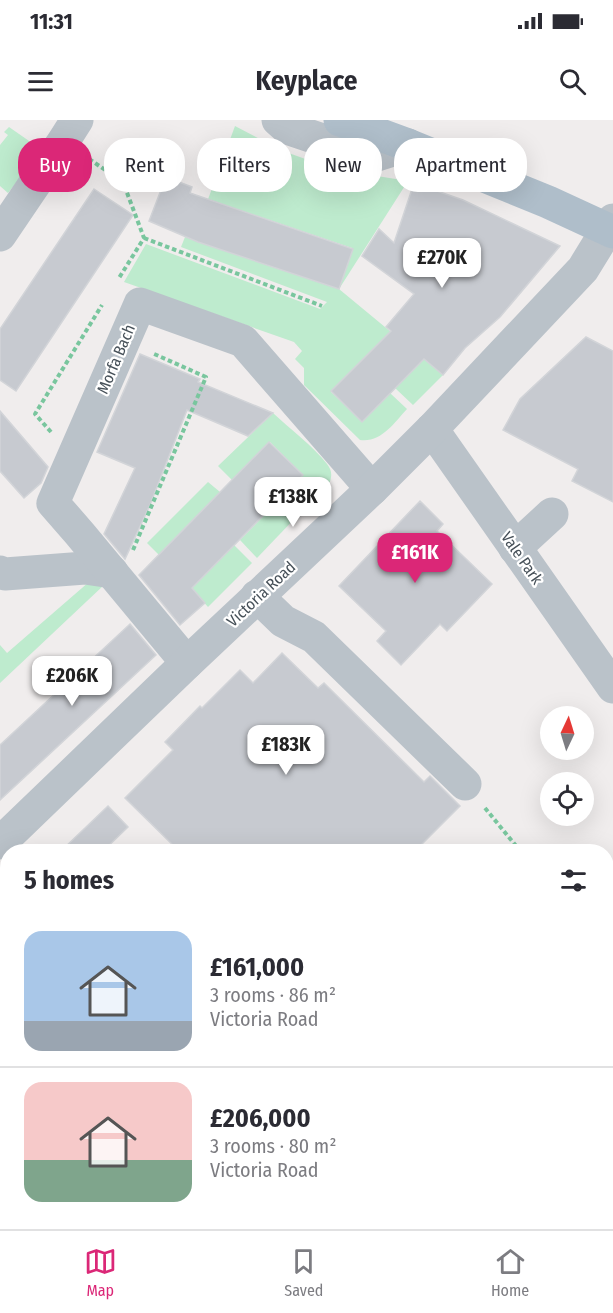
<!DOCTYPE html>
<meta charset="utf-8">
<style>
:root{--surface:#fff;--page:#f2f2f3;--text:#2b2b33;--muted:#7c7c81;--line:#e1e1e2;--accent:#db2777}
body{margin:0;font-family:"Fira Sans Condensed",sans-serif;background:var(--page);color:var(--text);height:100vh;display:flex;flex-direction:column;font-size:22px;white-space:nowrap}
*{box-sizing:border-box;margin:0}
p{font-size:20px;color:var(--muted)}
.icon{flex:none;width:33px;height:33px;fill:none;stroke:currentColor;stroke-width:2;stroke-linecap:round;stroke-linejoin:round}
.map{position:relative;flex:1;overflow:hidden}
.panel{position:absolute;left:0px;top:724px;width:614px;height:386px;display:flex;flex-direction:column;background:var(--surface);border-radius:24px 24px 0 0;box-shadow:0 6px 24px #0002}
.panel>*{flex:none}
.top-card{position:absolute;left:18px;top:18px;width:578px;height:54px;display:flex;gap:12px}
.needle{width:39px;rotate:4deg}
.buttons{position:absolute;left:540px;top:586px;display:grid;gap:12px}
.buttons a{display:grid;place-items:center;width:54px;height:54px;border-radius:50%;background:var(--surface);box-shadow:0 6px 24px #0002;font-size:30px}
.price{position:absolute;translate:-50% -51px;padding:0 14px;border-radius:12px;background:#fff;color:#222;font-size:20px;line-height:39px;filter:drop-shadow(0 2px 3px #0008)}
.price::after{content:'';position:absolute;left:50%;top:36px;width:18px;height:14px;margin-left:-9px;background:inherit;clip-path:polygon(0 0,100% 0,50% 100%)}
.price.on{background:var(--accent);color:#fff}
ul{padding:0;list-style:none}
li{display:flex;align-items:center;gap:18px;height:150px;padding:0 24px}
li+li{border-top:2px solid var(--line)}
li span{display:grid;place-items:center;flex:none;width:168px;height:120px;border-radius:18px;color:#555}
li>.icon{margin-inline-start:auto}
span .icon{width:72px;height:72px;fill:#fffc;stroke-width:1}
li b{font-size:26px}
h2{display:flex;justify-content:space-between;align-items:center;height:72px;padding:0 24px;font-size:26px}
.pill{padding:0 21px;border-radius:24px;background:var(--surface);box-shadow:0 6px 24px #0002;font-size:21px;line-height:54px}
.pill.on{background:var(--accent);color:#fff}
.status{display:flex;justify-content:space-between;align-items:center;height:42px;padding:0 30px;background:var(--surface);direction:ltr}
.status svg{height:16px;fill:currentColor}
header{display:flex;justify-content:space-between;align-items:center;height:78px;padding:0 24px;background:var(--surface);font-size:27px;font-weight:700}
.tab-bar{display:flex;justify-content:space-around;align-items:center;height:84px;border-top:2px solid var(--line);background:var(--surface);font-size:16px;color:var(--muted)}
.tab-bar a{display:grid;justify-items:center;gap:3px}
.tab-bar .on{color:var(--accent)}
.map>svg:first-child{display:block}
.green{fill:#beebce;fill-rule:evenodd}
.building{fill:#c7cad0;stroke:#d2d4d8;stroke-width:1.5}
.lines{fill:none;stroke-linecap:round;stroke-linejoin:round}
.path{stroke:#79c69e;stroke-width:4;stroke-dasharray:4.5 3;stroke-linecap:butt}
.minor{stroke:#bac2c9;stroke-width:33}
.major{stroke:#afbeca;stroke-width:33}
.labels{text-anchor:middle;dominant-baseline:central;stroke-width:4.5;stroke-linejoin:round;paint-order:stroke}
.street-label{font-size:16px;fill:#475159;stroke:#fff}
</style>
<div class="status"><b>11:31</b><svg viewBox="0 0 49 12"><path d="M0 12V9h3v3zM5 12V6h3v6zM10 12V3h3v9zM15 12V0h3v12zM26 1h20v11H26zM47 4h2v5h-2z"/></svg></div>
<header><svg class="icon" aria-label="menu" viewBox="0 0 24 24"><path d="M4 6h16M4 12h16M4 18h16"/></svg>Keyplace<svg class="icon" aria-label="search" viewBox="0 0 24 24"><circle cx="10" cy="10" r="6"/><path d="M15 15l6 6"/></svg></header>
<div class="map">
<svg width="613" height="1109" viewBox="0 0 613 1109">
<rect width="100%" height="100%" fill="#f0eded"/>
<g class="green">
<path d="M 235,6 L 283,31 L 311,41 L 313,51 L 337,58 L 340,50 L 408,61 L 339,169 L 443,255 L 413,285 L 395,268 L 412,250 L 382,220 L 331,272 L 362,301 L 390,273 L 407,289 C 394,303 381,323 360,320 L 304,265 L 304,248 L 295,239 L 302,231 L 294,222 L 124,162 L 146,124 L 320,189 L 327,182 L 181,127 L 185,117 L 193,120 ZM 213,81 L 352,128 L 339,169 L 198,122 Z"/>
<path d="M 9,7 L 42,30 L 8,73 L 0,66 L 0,25 L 8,15 L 4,12 Z"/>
<path d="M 273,293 C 289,308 314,327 327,344 C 330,348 332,352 331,357 C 330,369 314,380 306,389 L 288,371 L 303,355 L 270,322 L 232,360 L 218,346 Z"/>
<path d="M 208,362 L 220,372 L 172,422 L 205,454 L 234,425 L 252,443 L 208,487 L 184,460 L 147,423 Z"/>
<path d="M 283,376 L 300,393 L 257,438 L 240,420 Z"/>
<path d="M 97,455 L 104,465 L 0,563 L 0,525 L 7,533 Z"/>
<path d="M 606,847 L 613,856 L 613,1109 L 477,1109 L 472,1103 L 606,1102 Z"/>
</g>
<g class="building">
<path d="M 166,57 L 192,67 L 190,73 L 353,129 L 339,169 L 198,122 L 149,101 Z"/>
<path d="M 414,63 L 463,80 L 560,126 L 500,197 L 465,228 L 443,255 L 424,239 L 362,302 L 331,271 L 391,211 L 386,207 L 414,174 L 362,136 L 379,109 L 394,123 Z"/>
<path d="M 94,69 L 133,95 L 16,271 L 0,260 L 0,209 Z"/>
<path d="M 586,217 L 613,231 L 613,382 L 572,361 L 578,349 L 503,310 L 520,279 Z"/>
<path d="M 140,234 L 200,259 L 198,262 L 273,293 L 248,316 L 187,290 L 150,385 L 125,439 L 104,414 L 135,348 L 97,332 Z"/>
<path d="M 0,291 L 48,347 L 41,363 L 24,378 L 0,351 Z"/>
<path d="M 269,322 L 303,355 L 192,468 L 205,483 L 180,505 L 139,455 Z"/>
<path d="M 420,381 L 443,404 L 437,411 L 492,464 L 447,511 L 440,504 L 401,545 L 377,521 L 386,511 L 339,466 Z"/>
<path d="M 130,504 L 156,535 L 0,680 L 0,625 Z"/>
<path d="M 282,533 L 318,568 L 324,563 L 424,662 L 430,656 L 460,686 L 414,732 L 180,732 L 125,678 L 173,630 L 165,622 L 200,586 L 202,588 L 240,550 L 253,563 Z"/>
<path d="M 108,686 L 128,707 L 102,732 L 60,732 Z"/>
</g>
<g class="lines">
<g class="path">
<path d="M 89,39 L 123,62 L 144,118 L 119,158"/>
<path d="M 144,118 L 322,186"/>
<path d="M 51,312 L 35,294 L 102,185"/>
<path d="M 133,430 L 206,257 L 152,233"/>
<path d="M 485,688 L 521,732"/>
<path d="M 606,838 L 613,846"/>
</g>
<g class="minor">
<path d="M 278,0 L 287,8 L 367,35 L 377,35 L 408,25"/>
<path d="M 0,115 L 63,22 L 77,0"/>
<path d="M 432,309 L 613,567"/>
<path d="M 515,428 L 552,394"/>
<path d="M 0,452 L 5,454 L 85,448 L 112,452"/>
<path d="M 257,476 L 283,501 L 314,517 L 465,664"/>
<path d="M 187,543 L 80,414 L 53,383 L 140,184 L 243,221 L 372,369"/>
<path d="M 0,723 L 187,543 L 372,369 L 432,309 L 583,149 L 613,100"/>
<path d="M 236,1102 L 240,1109"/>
<path d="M 61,1109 L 68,1102"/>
</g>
<path class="major" d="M 340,0 L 408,25 L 548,82 L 613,112"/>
</g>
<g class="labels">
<g class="street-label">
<text transform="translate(116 239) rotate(-67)">Morfa Bach</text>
<text transform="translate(522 438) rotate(55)">Vale Park</text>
<text transform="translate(261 474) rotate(-43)">Victoria Road</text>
</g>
</g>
</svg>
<div class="buttons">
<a><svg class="needle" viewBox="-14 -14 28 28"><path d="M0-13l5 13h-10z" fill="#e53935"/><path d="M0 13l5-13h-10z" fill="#7c7c81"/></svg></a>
<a><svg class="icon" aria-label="locate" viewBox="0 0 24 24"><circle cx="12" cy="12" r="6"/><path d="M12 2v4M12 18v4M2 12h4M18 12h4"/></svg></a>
</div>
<b class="price" style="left:442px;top:169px">£270K</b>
<b class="price" style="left:293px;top:408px">£138K</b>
<b class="price on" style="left:415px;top:464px">£161K</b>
<b class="price" style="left:72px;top:587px">£206K</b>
<b class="price" style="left:286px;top:656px">£183K</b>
<div class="top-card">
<a class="pill on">Buy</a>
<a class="pill">Rent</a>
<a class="pill">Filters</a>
<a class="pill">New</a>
<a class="pill">Apartment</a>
</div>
<section class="panel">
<h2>5 homes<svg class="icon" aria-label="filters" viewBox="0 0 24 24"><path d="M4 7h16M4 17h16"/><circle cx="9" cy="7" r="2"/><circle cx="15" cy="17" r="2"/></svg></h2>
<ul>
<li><span style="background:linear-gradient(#a9c7e8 75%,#9aa5b1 0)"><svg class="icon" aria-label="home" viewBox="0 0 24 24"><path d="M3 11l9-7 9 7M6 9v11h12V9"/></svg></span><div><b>£161,000</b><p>3 rooms · 86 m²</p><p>Victoria Road</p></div></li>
<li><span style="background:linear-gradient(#f6c9c9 65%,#7fa58c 0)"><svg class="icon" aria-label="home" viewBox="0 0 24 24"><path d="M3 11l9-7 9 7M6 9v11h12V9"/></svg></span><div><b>£206,000</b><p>3 rooms · 80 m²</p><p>Victoria Road</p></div></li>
</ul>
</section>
</div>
<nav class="tab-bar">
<a class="on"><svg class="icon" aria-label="map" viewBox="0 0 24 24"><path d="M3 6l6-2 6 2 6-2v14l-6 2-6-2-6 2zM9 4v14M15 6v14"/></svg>Map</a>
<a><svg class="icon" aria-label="saved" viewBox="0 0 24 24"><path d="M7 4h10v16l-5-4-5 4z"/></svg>Saved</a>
<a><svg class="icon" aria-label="home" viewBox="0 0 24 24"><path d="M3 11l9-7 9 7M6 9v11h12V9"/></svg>Home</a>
</nav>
